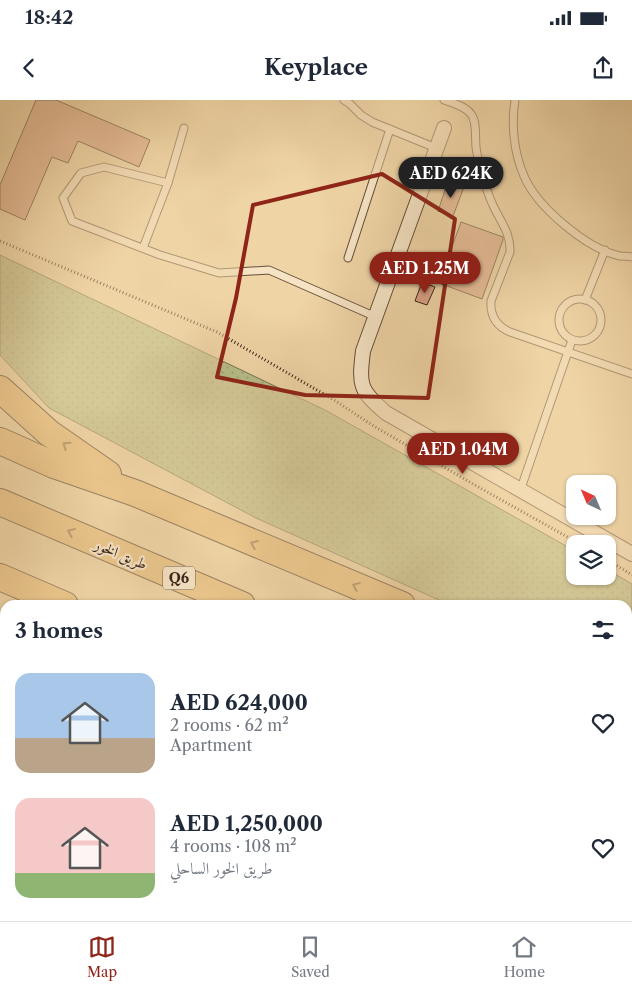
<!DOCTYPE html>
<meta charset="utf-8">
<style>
:root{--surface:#fff;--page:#f2f2f3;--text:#1f2937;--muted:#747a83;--line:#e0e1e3;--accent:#8f2418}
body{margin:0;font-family:"Libre Caslon Text",Amiri,serif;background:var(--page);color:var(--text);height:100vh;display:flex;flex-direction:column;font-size:19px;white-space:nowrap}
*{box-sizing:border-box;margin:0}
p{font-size:16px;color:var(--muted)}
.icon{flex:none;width:28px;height:28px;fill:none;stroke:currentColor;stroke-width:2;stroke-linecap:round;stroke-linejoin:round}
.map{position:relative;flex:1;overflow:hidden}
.sheet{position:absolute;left:0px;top:500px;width:632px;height:321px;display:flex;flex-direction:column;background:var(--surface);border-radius:15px 15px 0 0;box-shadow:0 1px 4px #0004}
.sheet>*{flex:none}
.needle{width:32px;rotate:316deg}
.buttons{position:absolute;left:566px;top:375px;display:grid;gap:10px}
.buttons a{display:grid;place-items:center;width:50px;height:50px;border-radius:10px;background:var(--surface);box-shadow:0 1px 4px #0004;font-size:25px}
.price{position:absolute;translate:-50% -42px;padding:0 11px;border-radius:18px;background:var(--accent);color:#fff;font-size:16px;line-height:32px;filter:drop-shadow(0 1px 2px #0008)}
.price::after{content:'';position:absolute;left:50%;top:30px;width:15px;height:11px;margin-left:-8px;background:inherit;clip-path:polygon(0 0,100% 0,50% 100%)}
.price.selected{background:#222;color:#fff}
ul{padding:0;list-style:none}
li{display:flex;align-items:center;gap:15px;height:125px;padding:0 15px}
li span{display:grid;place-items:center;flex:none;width:140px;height:100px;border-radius:15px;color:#555}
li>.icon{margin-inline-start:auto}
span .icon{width:60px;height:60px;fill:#fffc;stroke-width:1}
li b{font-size:21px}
h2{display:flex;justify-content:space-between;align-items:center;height:60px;padding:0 15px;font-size:21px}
.status{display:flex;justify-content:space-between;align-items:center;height:35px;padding:0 25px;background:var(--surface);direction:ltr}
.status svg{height:14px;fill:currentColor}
header{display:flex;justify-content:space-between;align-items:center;height:65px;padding:0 15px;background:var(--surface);font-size:22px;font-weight:800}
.tabs{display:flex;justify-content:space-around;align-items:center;height:70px;border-top:1px solid var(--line);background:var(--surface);font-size:14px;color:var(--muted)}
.tabs a{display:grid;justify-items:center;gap:2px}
.tabs .selected{color:var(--accent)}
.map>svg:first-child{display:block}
.park{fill:url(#park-dots);stroke:#78704f}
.building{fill:#daa184;stroke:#382316}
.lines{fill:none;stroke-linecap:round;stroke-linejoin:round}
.lane-casing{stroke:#664f3a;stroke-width:9}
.street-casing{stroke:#664f3a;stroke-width:16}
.highway-casing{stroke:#382316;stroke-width:28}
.path{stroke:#382316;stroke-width:3;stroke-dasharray:1 2.5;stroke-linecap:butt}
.lane{stroke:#f5e3c4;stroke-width:7}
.street{stroke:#f5e3c4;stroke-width:14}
.highway{stroke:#e8ba72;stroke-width:26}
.oneway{stroke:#87673f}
.marked{fill:none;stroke:#8f2418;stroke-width:4;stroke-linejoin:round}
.labels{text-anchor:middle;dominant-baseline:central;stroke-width:4.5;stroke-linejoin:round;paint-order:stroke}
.shield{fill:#f5e3c4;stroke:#715d4a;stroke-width:1}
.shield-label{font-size:14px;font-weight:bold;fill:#382316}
.street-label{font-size:15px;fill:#382316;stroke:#f5e3c4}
</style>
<div class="status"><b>18:42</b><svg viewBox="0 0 49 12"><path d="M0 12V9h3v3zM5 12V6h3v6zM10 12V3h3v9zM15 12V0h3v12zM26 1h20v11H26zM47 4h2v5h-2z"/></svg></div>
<header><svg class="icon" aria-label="back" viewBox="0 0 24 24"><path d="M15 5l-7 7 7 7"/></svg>Keyplace<svg class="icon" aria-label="share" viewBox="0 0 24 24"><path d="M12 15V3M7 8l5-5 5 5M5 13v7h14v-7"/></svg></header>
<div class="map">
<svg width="632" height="821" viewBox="0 0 632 821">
<defs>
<pattern id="park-dots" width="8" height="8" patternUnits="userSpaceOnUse" patternTransform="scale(1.25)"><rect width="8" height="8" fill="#b7bd88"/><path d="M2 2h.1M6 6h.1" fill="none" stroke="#9ea275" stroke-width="1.8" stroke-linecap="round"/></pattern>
</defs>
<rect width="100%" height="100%" fill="#efd4a5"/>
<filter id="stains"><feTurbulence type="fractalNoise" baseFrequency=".004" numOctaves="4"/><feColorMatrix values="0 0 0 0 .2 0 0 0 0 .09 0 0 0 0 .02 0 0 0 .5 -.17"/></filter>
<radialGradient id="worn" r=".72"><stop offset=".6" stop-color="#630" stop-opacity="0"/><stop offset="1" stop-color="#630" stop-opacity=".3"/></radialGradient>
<g class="park">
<path d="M 0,155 L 325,310 L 575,451 L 575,476 L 608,476 L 608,470 L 632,484 L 632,597 L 628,595 L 628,505 L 450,505 L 256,418 L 49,308 L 0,255 Z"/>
<path d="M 0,533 L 5,534 L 5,802 L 0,804 Z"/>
<path d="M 307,816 L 552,816 L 569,821 L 324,821 Z"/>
</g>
<g class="building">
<path d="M 36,0 L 56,0 L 150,40 L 139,67 L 78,41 L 68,63 L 52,57 L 25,120 L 0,109 L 0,85 Z"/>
<path d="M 448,81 L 464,87 L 453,116 L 438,111 Z"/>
<path d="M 461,122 L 503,137 L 503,140 L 482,199 L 439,183 Z"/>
<path d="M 422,182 L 435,187 L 427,205 L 415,201 Z"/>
</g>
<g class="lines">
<g class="lane-casing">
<g id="lane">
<path d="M 344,0 L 350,4 L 361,15 L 372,22 L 436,48"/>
<path d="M 444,0 C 453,3 465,6 471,14 C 477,21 475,38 476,47 C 477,55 479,63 481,70 C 484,81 487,92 492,103 C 499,120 511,132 510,152 L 491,201 C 490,216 496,226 510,232 L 632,274"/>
<path d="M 515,0 C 511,25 514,53 524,76 C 537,107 587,149 620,156 C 624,156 628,156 632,157"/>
<path d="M 168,83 L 184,28"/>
<path d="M 143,148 L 168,83 L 104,67 L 81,73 L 63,98 L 72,121 L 160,155 L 219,173 L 269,170 L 376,217"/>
<path d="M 348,158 L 390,29"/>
<circle cx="580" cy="220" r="21"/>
<path d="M 585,200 L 605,150"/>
<path d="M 520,391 L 572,240"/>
</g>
</g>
<g class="street-casing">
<path id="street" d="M 444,28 L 363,251 C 359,285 359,290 386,313 L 632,454"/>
</g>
<g class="highway-casing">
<g id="highway">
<path d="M 0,289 L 49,333 L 108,374"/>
<path d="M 0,341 L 54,365 L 135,393 L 402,505"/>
<path d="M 0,402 L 242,505"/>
<path d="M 0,477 L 65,505"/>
<path d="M 628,616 L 632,618"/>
<path d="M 628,683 L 632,686"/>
<path d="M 628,760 L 632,762"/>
<path d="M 628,813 L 632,815"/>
<path d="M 24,821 L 34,816"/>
</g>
</g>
<g class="path">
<path d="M 0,141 L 217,232 L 334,300 L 372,325 L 473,384 L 580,444"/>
<path d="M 608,460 L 632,475"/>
<path d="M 0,731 L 5,733"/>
<path d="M 281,816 L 315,821"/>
<path d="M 127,821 L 133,818 L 173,821"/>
<path d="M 226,821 L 227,816"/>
</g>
<use href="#lane" class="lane"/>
<use href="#street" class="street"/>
<use href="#highway" class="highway"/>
</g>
<defs><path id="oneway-chevron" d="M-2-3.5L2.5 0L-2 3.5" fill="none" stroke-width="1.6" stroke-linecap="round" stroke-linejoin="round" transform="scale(1.25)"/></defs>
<g class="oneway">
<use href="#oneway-chevron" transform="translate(66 345) rotate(-145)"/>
<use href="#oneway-chevron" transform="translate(71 432) rotate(-157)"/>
<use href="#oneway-chevron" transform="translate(254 444) rotate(-157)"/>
<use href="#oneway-chevron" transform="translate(356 486) rotate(-158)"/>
</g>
<path d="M0 0H632V821H0ZM 382,74 L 455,119 L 428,298 L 305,295 L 217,277 L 236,198 L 253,105 Z" fill="#efd4a5" fill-opacity=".55" fill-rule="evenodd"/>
<path class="marked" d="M 382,74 L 455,119 L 428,298 L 305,295 L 217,277 L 236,198 L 253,105 Z"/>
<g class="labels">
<rect class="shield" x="163" y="466.5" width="32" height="23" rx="4"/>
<g class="shield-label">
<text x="179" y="478">Q6</text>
</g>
<g class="street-label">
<text transform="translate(121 454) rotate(23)">طريق الخور</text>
</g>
</g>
<rect width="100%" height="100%" filter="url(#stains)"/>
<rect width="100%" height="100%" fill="url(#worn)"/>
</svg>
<div class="buttons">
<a><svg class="needle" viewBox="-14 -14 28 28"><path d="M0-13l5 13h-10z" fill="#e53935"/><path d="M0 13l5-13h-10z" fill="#747a83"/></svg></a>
<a><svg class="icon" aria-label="layers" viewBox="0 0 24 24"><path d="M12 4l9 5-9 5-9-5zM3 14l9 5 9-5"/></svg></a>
</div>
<b class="price selected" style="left:451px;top:99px">AED 624K</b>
<b class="price" style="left:425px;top:194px">AED 1.25M</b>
<b class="price" style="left:463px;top:375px">AED 1.04M</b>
<section class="sheet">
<h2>3 homes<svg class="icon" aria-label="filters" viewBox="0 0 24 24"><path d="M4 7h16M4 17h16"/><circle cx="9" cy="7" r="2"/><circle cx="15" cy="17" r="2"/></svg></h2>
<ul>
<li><span style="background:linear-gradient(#a9c7e8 65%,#b9a48a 0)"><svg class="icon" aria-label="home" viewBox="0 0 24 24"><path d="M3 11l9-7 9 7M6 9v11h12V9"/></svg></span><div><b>AED 624,000</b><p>2 rooms · 62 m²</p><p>Apartment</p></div><svg class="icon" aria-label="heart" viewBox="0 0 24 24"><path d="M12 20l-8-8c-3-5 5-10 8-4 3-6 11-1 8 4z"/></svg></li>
<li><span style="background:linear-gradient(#f6c9c9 75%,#8fb573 0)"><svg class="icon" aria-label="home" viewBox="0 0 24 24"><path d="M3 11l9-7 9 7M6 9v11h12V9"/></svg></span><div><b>AED 1,250,000</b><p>4 rooms · 108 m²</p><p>طريق الخور الساحلي</p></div><svg class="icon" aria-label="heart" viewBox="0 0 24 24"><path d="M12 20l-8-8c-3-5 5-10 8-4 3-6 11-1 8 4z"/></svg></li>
</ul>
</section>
</div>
<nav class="tabs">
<a class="selected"><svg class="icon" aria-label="map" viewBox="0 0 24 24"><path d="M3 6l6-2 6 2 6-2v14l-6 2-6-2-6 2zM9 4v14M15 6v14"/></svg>Map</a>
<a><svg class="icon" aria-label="saved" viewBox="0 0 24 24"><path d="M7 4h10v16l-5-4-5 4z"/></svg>Saved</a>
<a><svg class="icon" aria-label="home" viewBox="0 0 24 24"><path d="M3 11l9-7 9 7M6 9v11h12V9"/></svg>Home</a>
</nav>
